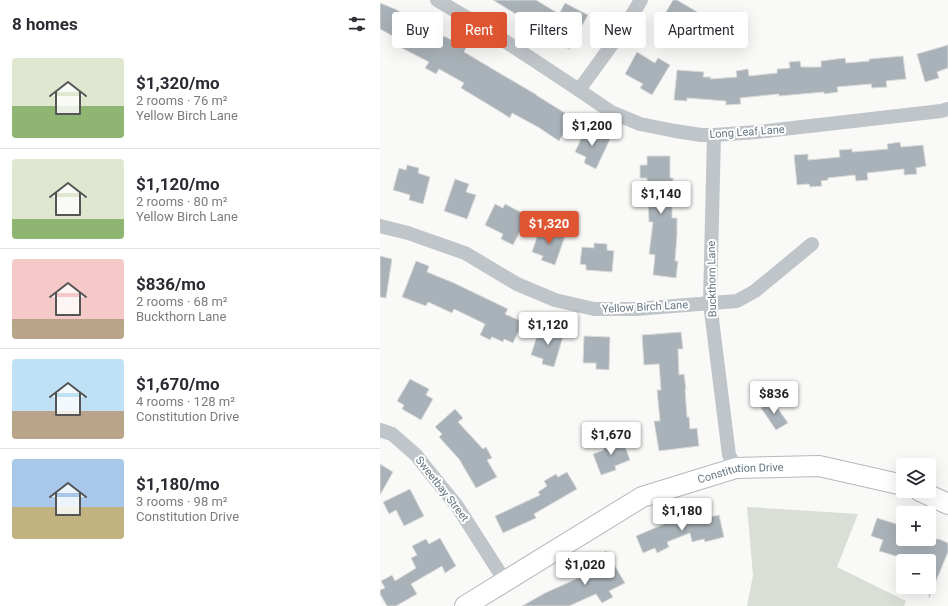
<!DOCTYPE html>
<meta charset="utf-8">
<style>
:root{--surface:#fff;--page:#f7f7f7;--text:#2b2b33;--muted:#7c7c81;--line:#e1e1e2;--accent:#df5431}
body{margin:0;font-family:Roboto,sans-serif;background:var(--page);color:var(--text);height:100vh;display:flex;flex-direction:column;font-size:15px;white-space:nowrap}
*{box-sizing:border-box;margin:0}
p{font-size:13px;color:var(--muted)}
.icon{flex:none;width:22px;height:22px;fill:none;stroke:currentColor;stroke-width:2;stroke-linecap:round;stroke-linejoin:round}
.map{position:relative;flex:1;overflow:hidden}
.sheet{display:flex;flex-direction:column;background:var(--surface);width:380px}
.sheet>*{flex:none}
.guide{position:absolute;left:12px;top:12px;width:380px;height:36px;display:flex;gap:8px}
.controls{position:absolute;left:516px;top:458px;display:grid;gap:8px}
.controls a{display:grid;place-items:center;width:40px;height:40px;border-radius:4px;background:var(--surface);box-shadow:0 4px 16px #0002;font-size:20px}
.price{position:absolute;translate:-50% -34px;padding:0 9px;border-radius:4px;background:#fff;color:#222;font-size:13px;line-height:26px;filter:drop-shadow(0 1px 2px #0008)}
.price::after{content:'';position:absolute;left:50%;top:24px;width:12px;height:9px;margin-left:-6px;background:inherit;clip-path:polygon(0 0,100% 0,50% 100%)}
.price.current{background:var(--accent);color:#fff}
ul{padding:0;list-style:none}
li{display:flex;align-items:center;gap:12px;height:100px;padding:0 12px}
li+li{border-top:1px solid var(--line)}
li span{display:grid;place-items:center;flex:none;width:112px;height:80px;border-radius:4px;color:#555}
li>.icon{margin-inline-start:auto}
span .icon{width:48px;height:48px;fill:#fffc;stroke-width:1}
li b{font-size:17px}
h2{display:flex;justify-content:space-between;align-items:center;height:48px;padding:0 12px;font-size:17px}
.tag{padding:0 14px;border-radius:4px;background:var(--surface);box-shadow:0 4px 16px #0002;font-size:14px;line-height:36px}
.tag.current{background:var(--accent);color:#fff}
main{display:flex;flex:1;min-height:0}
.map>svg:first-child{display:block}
.green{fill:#d9ded6}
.building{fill:#a9b2b8;stroke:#dbdbd9}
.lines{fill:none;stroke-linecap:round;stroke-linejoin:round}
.secondary-casing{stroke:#b3b9bd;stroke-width:22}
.street{stroke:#c0c5c9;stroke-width:14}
.secondary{stroke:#fff;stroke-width:20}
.labels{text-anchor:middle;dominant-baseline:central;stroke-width:4;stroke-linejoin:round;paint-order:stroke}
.street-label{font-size:11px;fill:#657581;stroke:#fff}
</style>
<main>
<section class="sheet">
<h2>8 homes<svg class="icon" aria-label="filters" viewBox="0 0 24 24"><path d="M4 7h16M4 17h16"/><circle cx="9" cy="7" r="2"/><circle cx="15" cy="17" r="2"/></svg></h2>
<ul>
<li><span style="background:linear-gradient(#dfe7d0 60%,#8fb573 0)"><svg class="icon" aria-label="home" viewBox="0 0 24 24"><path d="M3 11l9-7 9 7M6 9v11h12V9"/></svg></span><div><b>$1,320/mo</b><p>2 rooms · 76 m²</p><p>Yellow Birch Lane</p></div></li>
<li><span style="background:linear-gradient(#dfe7d0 75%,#8fb573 0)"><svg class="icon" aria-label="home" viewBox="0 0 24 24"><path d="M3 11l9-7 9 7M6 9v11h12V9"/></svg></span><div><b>$1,120/mo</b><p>2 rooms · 80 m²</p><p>Yellow Birch Lane</p></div></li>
<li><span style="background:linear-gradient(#f6c9c9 75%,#b9a48a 0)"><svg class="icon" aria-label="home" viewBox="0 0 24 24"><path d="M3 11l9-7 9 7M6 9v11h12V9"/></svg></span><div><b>$836/mo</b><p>2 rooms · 68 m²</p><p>Buckthorn Lane</p></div></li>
<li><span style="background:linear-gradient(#bfe0f5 65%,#b9a48a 0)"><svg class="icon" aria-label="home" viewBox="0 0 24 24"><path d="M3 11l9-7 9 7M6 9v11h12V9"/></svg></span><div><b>$1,670/mo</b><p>4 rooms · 128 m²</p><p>Constitution Drive</p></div></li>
<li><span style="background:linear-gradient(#a9c7e8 60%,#c2b280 0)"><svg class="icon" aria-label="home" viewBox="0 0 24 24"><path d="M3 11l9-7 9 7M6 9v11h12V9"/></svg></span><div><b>$1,180/mo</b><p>3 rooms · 98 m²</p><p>Constitution Drive</p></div></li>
</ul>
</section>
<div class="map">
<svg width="568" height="606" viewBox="0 0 568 606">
<rect width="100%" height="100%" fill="#f9f9f7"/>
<path class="green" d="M 367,507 L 478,514 L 457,567 L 526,601 L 524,606 L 367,606 L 373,575 Z"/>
<g class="building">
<path d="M 113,0 L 156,0 L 179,14 L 185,3 L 208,15 L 189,49 L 176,42 L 179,36 L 158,25 L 157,27 Z"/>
<path d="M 293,0 L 297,0 L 319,13 L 313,24 L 307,21 L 298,36 L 279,24 Z"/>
<path d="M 0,3 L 15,9 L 63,37 L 64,36 L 86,48 L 84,52 L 121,74 L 157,95 L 156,95 L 193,118 L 179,141 L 158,127 L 132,113 L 130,118 L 119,111 L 81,88 L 84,83 L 59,69 L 56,74 L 45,68 L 49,62 L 18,46 L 20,40 L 0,29 Z"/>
<path d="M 568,45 L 568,68 L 557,72 L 559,78 L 545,82 L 537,54 Z"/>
<path d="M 257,52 L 275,63 L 278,58 L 290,65 L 272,95 L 260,88 L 263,84 L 245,74 Z"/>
<path d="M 523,56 L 526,79 L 506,81 L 507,87 L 492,88 L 491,84 L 457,87 L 458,92 L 444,94 L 444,92 L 399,96 L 399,94 L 360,98 L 361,104 L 346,105 L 346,101 L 307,98 L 307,101 L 294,100 L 297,70 L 324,72 L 323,77 L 331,77 L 330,79 L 357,77 L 356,71 L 368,69 L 369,76 L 397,73 L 397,69 L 410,68 L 409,62 L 420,61 L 421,67 L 441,67 L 441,61 L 465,58 L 466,63 L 489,61 L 489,59 Z"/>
<path d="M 206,128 L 230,139 L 216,169 L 204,163 L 206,157 L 195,152 Z"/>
<path d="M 520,142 L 521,147 L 543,145 L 546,166 L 536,168 L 537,174 L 524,175 L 524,169 L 487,173 L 488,180 L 476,181 L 475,175 L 448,178 L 448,180 L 441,181 L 442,186 L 430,187 L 429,184 L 417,185 L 414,155 L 428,154 L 428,160 L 460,157 L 459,150 L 472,149 L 472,152 L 508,149 L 507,144 Z"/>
<path d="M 267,156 L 290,156 L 290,178 L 293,178 L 293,192 L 292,192 L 292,218 L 297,218 L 297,235 L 295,261 L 298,261 L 296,278 L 273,275 L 275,255 L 269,254 L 273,222 L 269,222 L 267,178 L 260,178 L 260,165 L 267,165 Z"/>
<path d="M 27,165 L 39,168 L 38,173 L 50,177 L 43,204 L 29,200 L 30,195 L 13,190 L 19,168 L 26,170 Z"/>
<path d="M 75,179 L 89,184 L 86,192 L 96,195 L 87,219 L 64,211 Z"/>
<path d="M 115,204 L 123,208 L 125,204 L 148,216 L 133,245 L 121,239 L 123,234 L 105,225 Z"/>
<path d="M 160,228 L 175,233 L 176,229 L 186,233 L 175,265 L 161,260 L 163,256 L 152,252 Z"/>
<path d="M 214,243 L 227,244 L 227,250 L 234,251 L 232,272 L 206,270 L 206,265 L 200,264 L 202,247 L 214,248 Z"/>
<path d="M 0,256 L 12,259 L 6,298 L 0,297 Z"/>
<path d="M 36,261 L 49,266 L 47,272 L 74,283 L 128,309 L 125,314 L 143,322 L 133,343 L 124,339 L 123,342 L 112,337 L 110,340 L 100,335 L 105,324 L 74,309 L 72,313 L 48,302 L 46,306 L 22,297 Z"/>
<path d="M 160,326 L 184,333 L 174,367 L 162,364 L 163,359 L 151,355 Z"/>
<path d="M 301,332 L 303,349 L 298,349 L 299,375 L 304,374 L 306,389 L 305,389 L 307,417 L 309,417 L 310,429 L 317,428 L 319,446 L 279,451 L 274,421 L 280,421 L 277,390 L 281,390 L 279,364 L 264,365 L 262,335 Z"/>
<path d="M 204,336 L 230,337 L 229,370 L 216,369 L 216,363 L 203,363 Z"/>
<path d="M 30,379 L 49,389 L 46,395 L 53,399 L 41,420 L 22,409 L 24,405 L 17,401 Z"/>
<path d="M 392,400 L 408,423 L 396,430 L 381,408 Z"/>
<path d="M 75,409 L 83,418 L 78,422 L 103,449 L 106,447 L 112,458 L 107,460 L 117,477 L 96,488 L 79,459 L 59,437 L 62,434 L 55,427 Z"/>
<path d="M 232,439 L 234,444 L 243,441 L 250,460 L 235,466 L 236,470 L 221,475 L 213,454 L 224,450 L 221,443 Z"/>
<path d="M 0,464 L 13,472 L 0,495 Z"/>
<path d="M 187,472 L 197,489 L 154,514 L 156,518 L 123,533 L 115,516 L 160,495 L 158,492 L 167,486 L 164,481 L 176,474 L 178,477 Z"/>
<path d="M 30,489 L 44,516 L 24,526 L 16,510 L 9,514 L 3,502 Z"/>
<path d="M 319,512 L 321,519 L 339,515 L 344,537 L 325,542 L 324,539 L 312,542 L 310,533 L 287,542 L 289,547 L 277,553 L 275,548 L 263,553 L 256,536 L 303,516 Z"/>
<path d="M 497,518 L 523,526 L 523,539 L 559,539 L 568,543 L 568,552 L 549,598 L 549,561 L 532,561 L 499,551 L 503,540 L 491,536 Z"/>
<path d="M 60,538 L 76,566 L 65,573 L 62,566 L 31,584 L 37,594 L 16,606 L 7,606 L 0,594 L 0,590 L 5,588 L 1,581 L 12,575 L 15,581 L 36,568 L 31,558 L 37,555 L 32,546 L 46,539 L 49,544 Z"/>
<path d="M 226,551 L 245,583 L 229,591 L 233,597 L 222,603 L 216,594 L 189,606 L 142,606 L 165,593 L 205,575 L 204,573 L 214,567 L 210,561 Z"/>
</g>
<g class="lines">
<g class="secondary-casing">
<g id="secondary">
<path d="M 540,491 L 568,504"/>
<path id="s1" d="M 85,606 L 262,497 L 356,468 L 439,466 L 523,485"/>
</g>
</g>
<g class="street">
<path d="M 57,0 L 108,30 L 199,90 L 231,112 L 260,124 L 295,131 L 321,135 L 334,135 L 377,132 L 561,111 L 568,109"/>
<path d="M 199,90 L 244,28 L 261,0"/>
<path d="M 334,135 L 330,303 L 349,455 L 356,468"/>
<path d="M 0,226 L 28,233 L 85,253 L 137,284 L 175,300 L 214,309 L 256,309 L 357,301 L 375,291 L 432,244"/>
<path d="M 0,430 L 12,434 L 36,455 L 47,469 L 77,506 L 125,581"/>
</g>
<use href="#secondary" class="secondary"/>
</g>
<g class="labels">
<g class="street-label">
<text transform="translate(367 132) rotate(-4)">Long Leaf Lane</text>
<text transform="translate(332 279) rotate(-91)">Buckthorn Lane</text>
<text transform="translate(265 307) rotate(-3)">Yellow Birch Lane</text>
<text stroke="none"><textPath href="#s1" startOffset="310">Constitution Drive</textPath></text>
<text transform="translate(62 489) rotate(52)">Sweetbay Street</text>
</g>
</g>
</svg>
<div class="controls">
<a><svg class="icon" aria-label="layers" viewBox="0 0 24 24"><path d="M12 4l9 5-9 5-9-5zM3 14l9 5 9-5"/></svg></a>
<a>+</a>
<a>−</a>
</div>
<b class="price" style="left:212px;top:147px">$1,200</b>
<b class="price" style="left:281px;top:215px">$1,140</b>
<b class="price current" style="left:169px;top:245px">$1,320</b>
<b class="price" style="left:168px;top:346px">$1,120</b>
<b class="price" style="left:394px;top:415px">$836</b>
<b class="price" style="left:231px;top:456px">$1,670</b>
<b class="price" style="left:302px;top:532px">$1,180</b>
<b class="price" style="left:205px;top:586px">$1,020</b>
<div class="guide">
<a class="tag">Buy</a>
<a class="tag current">Rent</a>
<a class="tag">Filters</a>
<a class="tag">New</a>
<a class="tag">Apartment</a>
</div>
</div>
</main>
